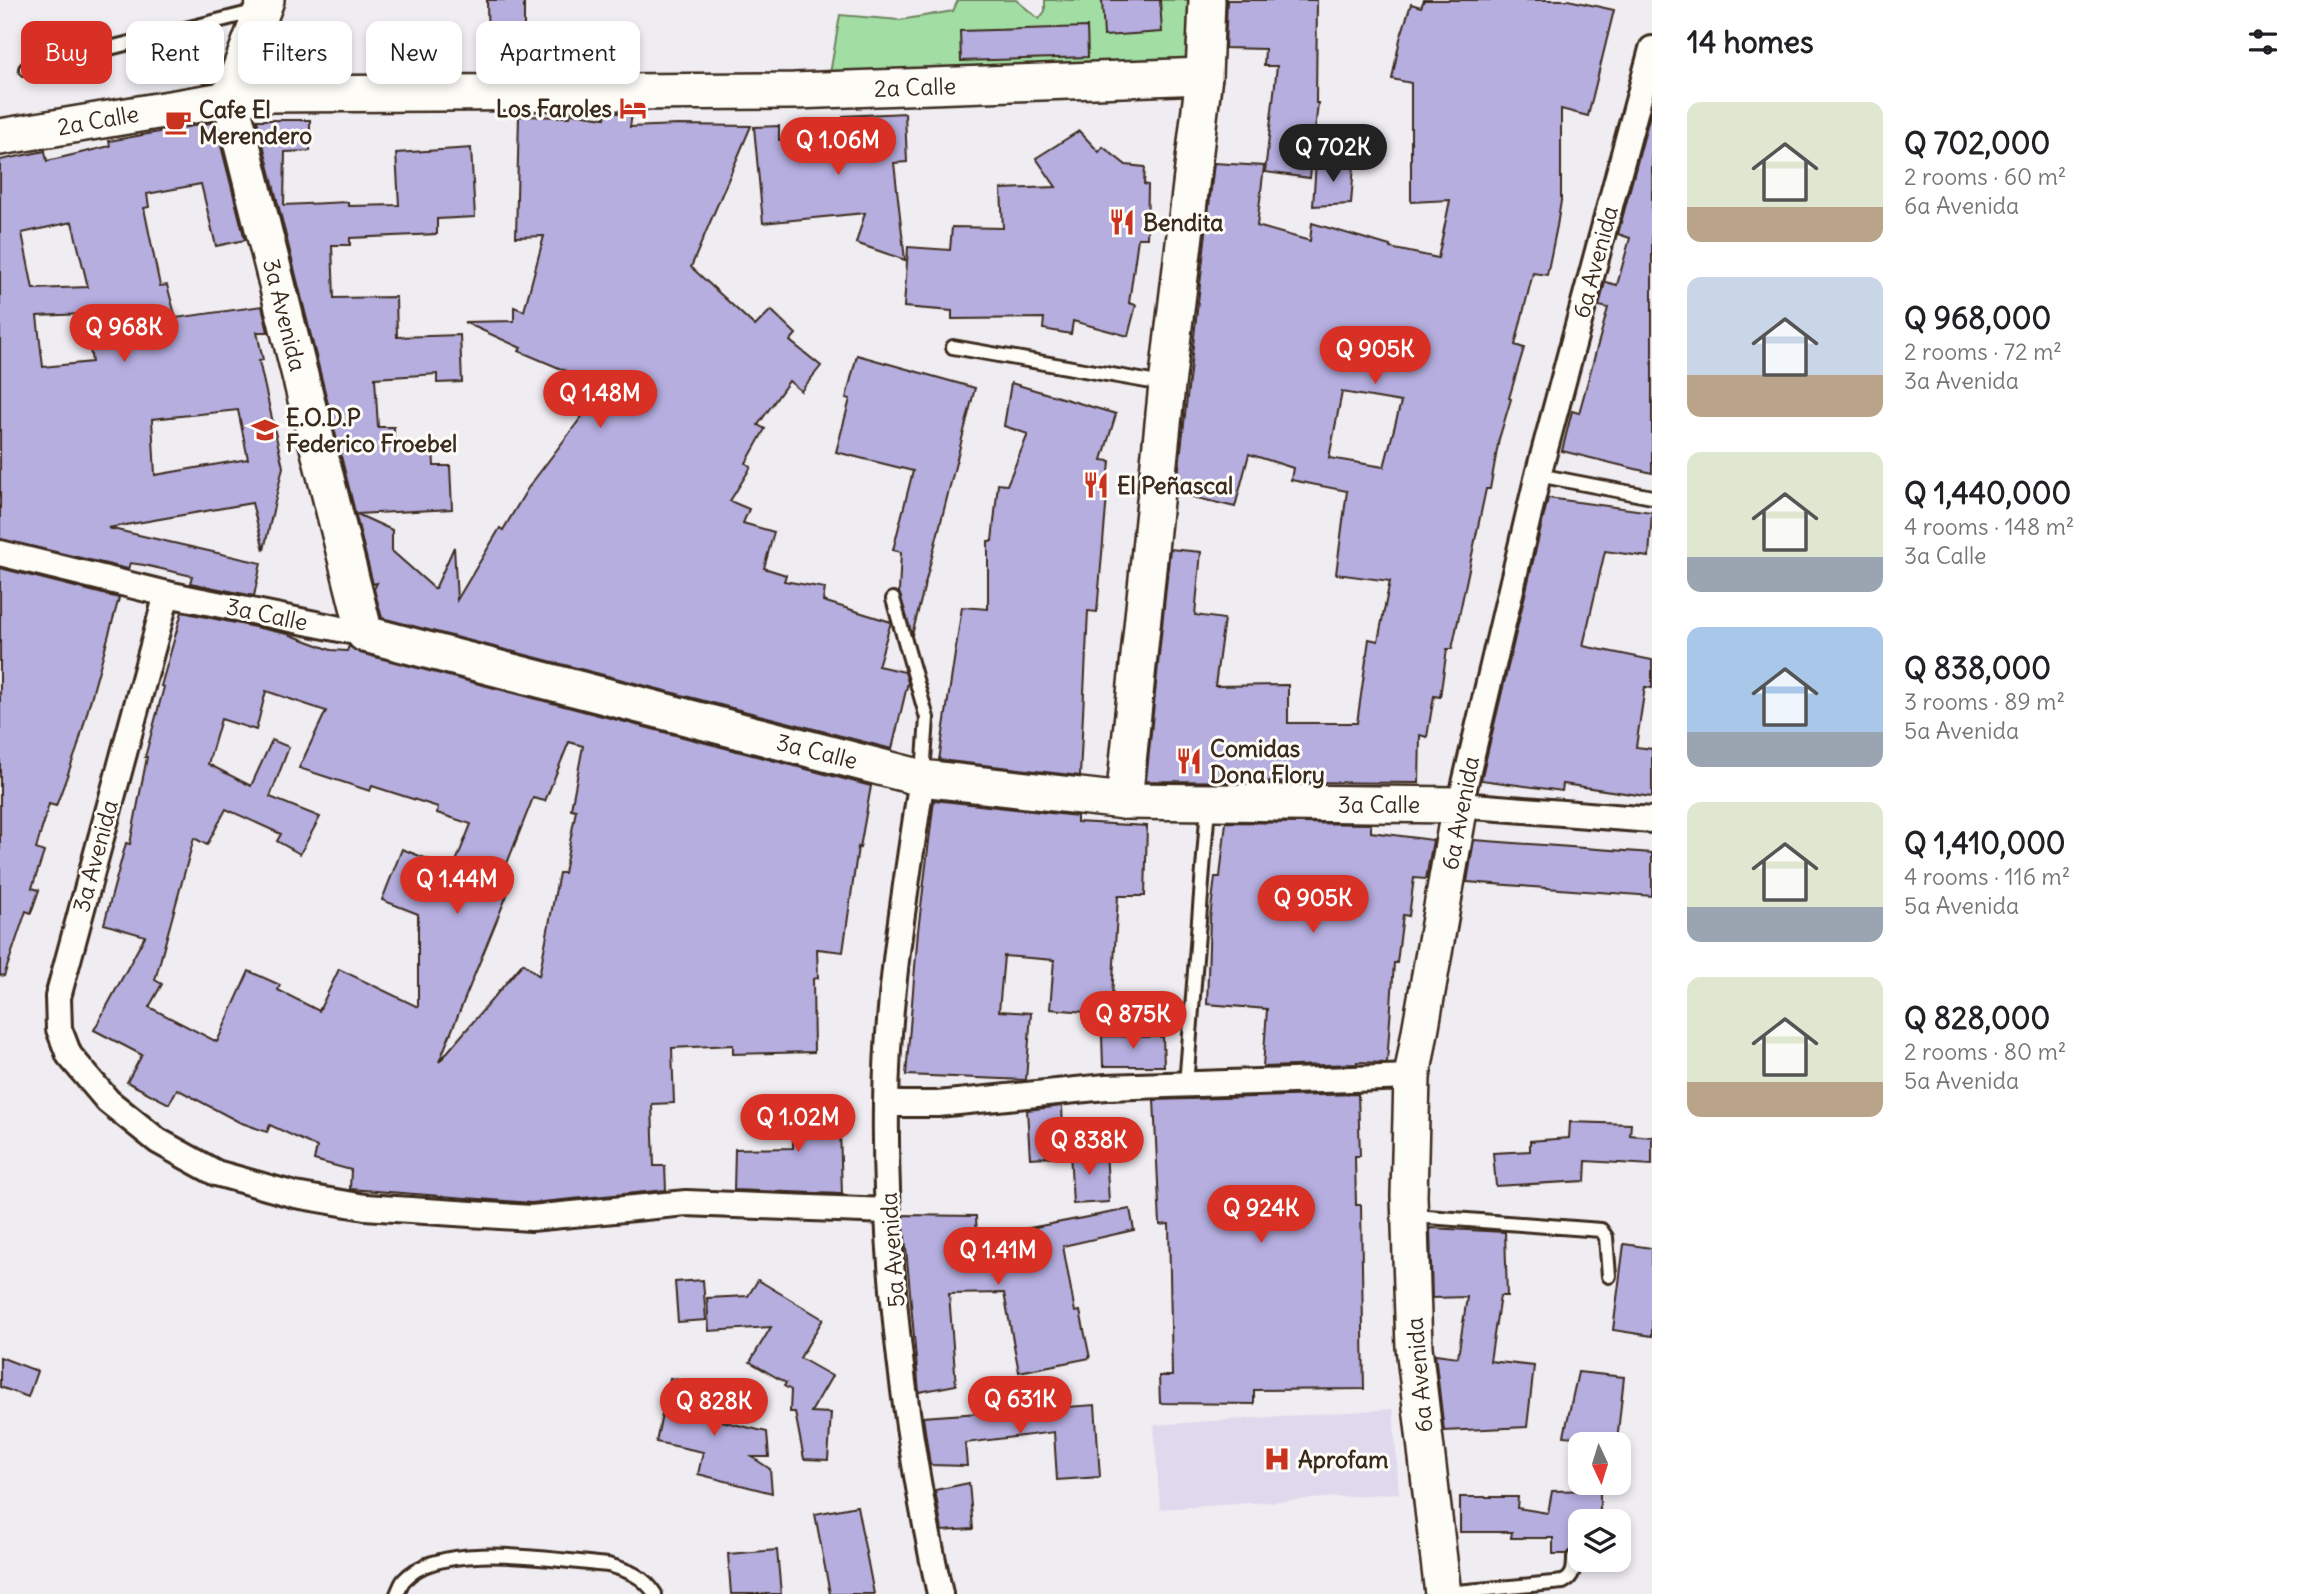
<!DOCTYPE html>
<meta charset="utf-8">
<style>
:root{--surface:#fff;--page:#f2f2f2;--text:#202124;--muted:#757577;--accent:#d93025}
body{margin:0;font-family:Delius,sans-serif;background:var(--page);color:var(--text);height:100vh;display:flex;flex-direction:column;font-size:26px;white-space:nowrap}
*{box-sizing:border-box;margin:0}
p{font-size:23px;color:var(--muted)}
.icon{flex:none;width:38px;height:38px;fill:none;stroke:currentColor;stroke-width:2;stroke-linecap:round;stroke-linejoin:round}
.map{position:relative;flex:1;overflow:hidden}
.sheet{display:flex;flex-direction:column;background:var(--surface);width:665px}
.sheet>*{flex:none}
.banner{position:absolute;left:21px;top:21px;width:665px;height:63px;display:flex;gap:14px}
.needle{width:46px;rotate:176deg}
.controls{position:absolute;left:1568px;top:1432px;display:grid;gap:14px}
.controls a{display:grid;place-items:center;width:63px;height:63px;border-radius:14px;background:var(--surface);box-shadow:0 4px 10px #0003;font-size:35px}
.price{position:absolute;translate:-50% -60px;padding:0 16px;border-radius:24px;background:var(--accent);color:#fff;font-size:23px;line-height:46px;filter:drop-shadow(0 2px 4px #0008)}
.price::after{content:'';position:absolute;left:50%;top:42px;width:21px;height:16px;margin-left:-10px;background:inherit;clip-path:polygon(0 0,100% 0,50% 100%)}
.price.on{background:#222;color:#fff}
ul{padding:0;list-style:none}
li{display:flex;align-items:center;gap:21px;height:175px;padding:0 35px}
li span{display:grid;place-items:center;flex:none;width:196px;height:140px;border-radius:14px;color:#555}
li>.icon{margin-inline-start:auto}
span .icon{width:84px;height:84px;fill:#fffc;stroke-width:1}
li b{font-size:30px}
h2{display:flex;justify-content:space-between;align-items:center;height:84px;padding:0 35px;font-size:30px}
.tag{padding:0 24px;border-radius:14px;background:var(--surface);box-shadow:0 4px 10px #0003;font-size:24px;line-height:63px}
.tag.on{background:var(--accent);color:#fff}
main{display:flex;flex:1;min-height:0}
.map>svg:first-child{display:block}
.built{fill:#ded9ec}
.green{fill:#a2dda4;stroke:#6e8461;stroke-width:2}
.building{fill:#b5aedf;stroke:#3b2a1e;stroke-width:2;fill-rule:evenodd}
.lines{fill:none;stroke-linecap:round;stroke-linejoin:round}
.lane-casing{stroke:#3b2a1e;stroke-width:18}
.street-casing{stroke:#3b2a1e;stroke-width:30}
.secondary-casing{stroke:#3b2a1e;stroke-width:40}
.lane{stroke:#fdfcf7;stroke-width:12}
.street{stroke:#fdfcf7;stroke-width:24}
.secondary{stroke:#fdfcf7;stroke-width:35}
.labels{text-anchor:middle;dominant-baseline:central;stroke-width:6;stroke-linejoin:round;paint-order:stroke}
.street-label{font-size:23px;fill:#3b2a1e;stroke:#fdfcf7}
.poi-label{font-size:23px;font-weight:bold;fill:#3b2a1e;stroke:#fdfcf7;text-anchor:start}
</style>
<main>
<div class="map">
<svg width="1652" height="1594" viewBox="0 0 1652 1594">
<rect width="100%" height="100%" fill="#efecf2"/>
<filter id="ink" filterUnits="userSpaceOnUse"><feTurbulence type="fractalNoise" baseFrequency=".0143" numOctaves="2"/><feDisplacementMap in="SourceGraphic" scale="14" xChannelSelector="R" yChannelSelector="G"/><feConvolveMatrix kernelMatrix="1 2 1 2 8 2 1 2 1" color-interpolation-filters="sRGB"/></filter>
<g filter="url(#ink)">
<path class="built" d="M 1393,1409 L 1399,1493 L 1160,1509 L 1154,1425 Z"/>
<path class="green" d="M 958,0 L 1016,0 L 1039,19 L 1045,11 L 1045,0 L 1190,0 L 1188,63 L 830,74 L 840,15 L 900,20 L 953,11 Z"/>
<g class="building">
<path d="M 487,0 L 524,0 L 524,55 L 488,56 Z"/>
<path d="M 1102,0 L 1160,0 L 1162,32 L 1104,36 Z"/>
<path d="M 1227,0 L 1317,0 L 1316,103 L 1318,103 L 1310,178 L 1265,172 L 1277,66 L 1264,66 L 1265,49 L 1225,48 Z"/>
<path d="M 1424,0 L 1568,0 L 1614,10 L 1588,116 L 1561,109 L 1561,201 L 1557,226 L 1547,275 L 1533,273 L 1515,345 L 1524,348 L 1509,398 L 1511,399 L 1499,439 L 1490,489 L 1486,489 L 1452,649 L 1447,649 L 1440,697 L 1434,696 L 1427,737 L 1420,735 L 1419,783 L 1146,781 L 1170,549 L 1201,552 L 1195,615 L 1224,619 L 1215,686 L 1288,685 L 1288,723 L 1357,723 L 1369,639 L 1378,641 L 1390,581 L 1336,574 L 1347,491 L 1291,480 L 1293,468 L 1249,454 L 1235,507 L 1176,493 L 1214,163 L 1264,166 L 1257,226 L 1310,241 L 1312,223 L 1390,246 L 1390,248 L 1438,258 L 1450,200 L 1411,202 L 1411,83 L 1392,79 L 1400,39 L 1411,4 L 1421,7 ZM 1342,392 L 1401,402 L 1384,467 L 1329,458 Z"/>
<path d="M 1087,27 L 1088,57 L 961,61 L 960,31 Z"/>
<path d="M 1652,107 L 1652,473 L 1562,451 L 1572,411 L 1579,413 L 1608,308 L 1599,306 L 1605,282 L 1617,285 L 1630,238 L 1618,234 Z"/>
<path d="M 606,112 L 632,114 L 630,127 L 678,125 L 751,126 L 691,267 L 755,326 L 771,310 L 796,334 L 790,341 L 821,366 L 801,391 L 789,381 L 758,425 L 765,429 L 746,463 L 751,467 L 730,501 L 749,509 L 743,523 L 774,532 L 764,568 L 786,575 L 784,581 L 825,588 L 823,601 L 891,622 L 878,666 L 905,672 L 908,682 L 892,749 L 382,618 L 374,589 L 377,583 L 373,584 L 257,120 L 310,120 L 310,151 L 285,152 L 284,205 L 348,202 L 348,206 L 399,205 L 396,153 L 471,148 L 475,217 L 437,219 L 437,234 L 350,238 L 350,245 L 332,245 L 334,298 L 396,297 L 397,337 L 460,335 L 462,382 L 437,383 L 437,374 L 375,378 L 378,427 L 394,427 L 394,449 L 433,446 L 434,466 L 450,466 L 452,509 L 357,514 L 392,530 L 392,551 L 435,589 L 454,547 L 457,600 L 500,528 L 503,530 L 528,488 L 589,407 L 564,399 L 571,373 L 519,351 L 521,348 L 464,322 L 514,321 L 514,307 L 524,311 L 544,236 L 516,237 L 519,116 L 570,117 L 571,113 L 605,118 Z"/>
<path d="M 905,113 L 907,162 L 894,163 L 905,260 L 856,243 L 865,213 L 763,223 L 754,127 L 779,126 L 779,140 L 844,136 L 843,116 Z"/>
<path d="M 215,122 L 245,240 L 216,246 L 201,184 L 147,194 L 149,207 L 144,208 L 160,286 L 167,285 L 176,318 L 262,306 L 268,332 L 257,332 L 263,360 L 259,361 L 283,467 L 264,550 L 252,503 L 108,528 L 261,563 L 254,596 L 190,583 L 192,576 L 144,565 L 130,563 L 128,569 L 0,539 L 0,160 L 45,151 L 47,161 L 110,146 L 109,141 ZM 72,222 L 88,287 L 33,289 L 22,233 ZM 85,314 L 92,362 L 43,367 L 37,316 ZM 238,410 L 248,459 L 155,475 L 152,419 Z"/>
<path d="M 1079,131 L 1099,152 L 1103,147 L 1126,165 L 1145,167 L 1144,184 L 1148,185 L 1147,238 L 1138,238 L 1129,303 L 1136,305 L 1128,336 L 1073,321 L 1071,334 L 1043,329 L 1044,318 L 952,319 L 952,311 L 904,307 L 908,247 L 950,250 L 952,227 L 1003,228 L 1001,189 L 1056,187 L 1036,158 Z"/>
<path d="M 1316,162 L 1354,165 L 1351,204 L 1313,206 Z"/>
<path d="M 857,355 L 975,388 L 912,635 L 899,592 L 901,552 L 893,550 L 913,471 L 836,452 L 850,399 L 846,398 Z"/>
<path d="M 1011,383 L 1116,414 L 1102,460 L 1110,461 L 1097,612 L 1088,611 L 1080,776 L 939,760 L 962,607 L 988,609 L 988,541 L 992,541 L 998,484 L 1007,485 L 1028,434 L 1004,426 Z"/>
<path d="M 1548,498 L 1652,512 L 1649,557 L 1605,551 L 1583,646 L 1652,660 L 1652,688 L 1645,687 L 1636,747 L 1652,749 L 1652,797 L 1563,784 L 1562,791 L 1481,780 Z"/>
<path d="M 0,568 L 119,598 L 77,749 L 56,806 L 49,804 L 36,849 L 44,852 L 32,888 L 39,890 L 31,913 L 26,911 L 4,976 L 0,975 Z"/>
<path d="M 182,612 L 288,634 L 331,650 L 347,651 L 349,646 L 360,653 L 871,786 L 860,848 L 858,847 L 843,952 L 817,949 L 818,978 L 813,979 L 814,1052 L 733,1054 L 733,1045 L 672,1048 L 674,1103 L 652,1104 L 654,1166 L 665,1166 L 666,1190 L 531,1203 L 350,1189 L 351,1170 L 314,1160 L 317,1147 L 270,1125 L 267,1132 L 239,1122 L 177,1089 L 169,1104 L 127,1082 L 142,1055 L 94,1030 L 145,936 L 104,924 L 126,843 L 130,844 L 147,757 L 145,757 L 164,687 L 161,686 ZM 266,691 L 326,711 L 299,768 L 370,791 L 372,786 L 438,807 L 437,813 L 471,824 L 453,869 L 402,849 L 382,900 L 418,914 L 418,1007 L 339,969 L 319,1011 L 278,990 L 280,985 L 249,971 L 217,1042 L 149,1007 L 162,984 L 155,980 L 194,838 L 207,845 L 226,809 L 281,834 L 277,841 L 300,854 L 320,817 L 270,797 L 289,747 L 272,740 L 251,786 L 208,764 L 221,719 L 256,730 ZM 569,742 L 583,746 L 571,809 L 576,810 L 564,873 L 559,873 L 539,976 L 523,963 L 439,1062 L 509,890 L 498,886 L 533,798 L 545,801 Z"/>
<path d="M 934,800 L 1077,816 L 1077,822 L 1147,826 L 1145,896 L 1118,896 L 1111,1014 L 1050,1009 L 1054,960 L 1004,956 L 999,1011 L 1031,1013 L 1026,1080 L 906,1075 L 918,931 Z"/>
<path d="M 1226,822 L 1371,824 L 1371,832 L 1433,840 L 1426,879 L 1414,878 L 1409,916 L 1403,915 L 1397,963 L 1394,963 L 1387,1063 L 1357,1062 L 1357,1064 L 1263,1067 L 1267,1009 L 1207,1004 L 1210,918 L 1215,877 L 1220,877 Z"/>
<path d="M 1474,840 L 1652,853 L 1652,896 L 1467,882 Z"/>
<path d="M 1102,1036 L 1163,1037 L 1164,1066 L 1103,1066 Z"/>
<path d="M 1358,1094 L 1360,1156 L 1355,1156 L 1356,1205 L 1361,1205 L 1364,1389 L 1254,1390 L 1254,1404 L 1160,1403 L 1159,1376 L 1172,1376 L 1169,1224 L 1160,1225 L 1154,1100 Z"/>
<path d="M 839,1096 L 842,1194 L 734,1190 L 735,1149 L 793,1148 L 793,1097 Z"/>
<path d="M 1062,1106 L 1064,1156 L 1030,1158 L 1027,1110 Z"/>
<path d="M 1570,1122 L 1631,1124 L 1630,1135 L 1652,1137 L 1652,1165 L 1586,1161 L 1585,1181 L 1496,1186 L 1493,1153 L 1530,1151 L 1530,1141 L 1569,1138 Z"/>
<path d="M 1106,1150 L 1109,1202 L 1073,1204 L 1070,1151 Z"/>
<path d="M 1130,1209 L 1134,1230 L 1063,1246 L 1075,1312 L 1080,1311 L 1090,1358 L 1019,1372 L 1004,1293 L 949,1294 L 956,1385 L 919,1392 L 903,1215 L 976,1216 L 977,1238 Z"/>
<path d="M 1430,1228 L 1505,1232 L 1507,1296 L 1500,1296 L 1490,1361 L 1534,1366 L 1527,1427 L 1444,1431 L 1435,1354 L 1458,1357 L 1467,1297 L 1432,1298 Z"/>
<path d="M 1624,1244 L 1652,1248 L 1652,1336 L 1613,1330 Z"/>
<path d="M 703,1280 L 706,1320 L 678,1322 L 675,1282 Z"/>
<path d="M 758,1280 L 823,1319 L 800,1358 L 832,1376 L 811,1412 L 831,1413 L 828,1460 L 804,1459 L 795,1412 L 790,1412 L 791,1390 L 784,1386 L 786,1383 L 750,1362 L 771,1327 L 709,1331 L 707,1298 L 748,1296 Z"/>
<path d="M 0,1357 L 37,1371 L 28,1397 L 0,1387 Z"/>
<path d="M 1578,1372 L 1624,1377 L 1617,1442 L 1564,1436 Z"/>
<path d="M 670,1378 L 712,1387 L 705,1417 L 767,1432 L 769,1457 L 752,1457 L 770,1469 L 772,1493 L 698,1474 L 703,1452 L 656,1442 Z"/>
<path d="M 1095,1405 L 1100,1477 L 1057,1480 L 1054,1432 L 965,1443 L 967,1466 L 930,1465 L 923,1417 Z"/>
<path d="M 969,1483 L 973,1529 L 942,1531 L 935,1490 Z"/>
<path d="M 1600,1490 L 1600,1521 L 1580,1521 L 1580,1551 L 1573,1548 L 1566,1554 L 1553,1554 L 1553,1538 L 1511,1538 L 1512,1532 L 1460,1532 L 1460,1497 L 1518,1497 L 1517,1508 L 1548,1513 L 1552,1491 Z"/>
<path d="M 857,1506 L 874,1594 L 830,1594 L 815,1514 Z"/>
<path d="M 777,1550 L 781,1594 L 731,1594 L 728,1554 Z"/>
</g>
<g class="lines">
<g class="lane-casing">
<g id="lane">
<path d="M 26,69 L 257,11"/>
<path d="M 953,347 L 1163,384"/>
<path d="M 1538,475 L 1652,497"/>
<path d="M 893,599 L 927,718 L 923,774"/>
<path d="M 1186,1085 L 1208,806"/>
<path d="M 1414,1216 L 1601,1230 L 1606,1237 L 1609,1276"/>
<path d="M 1446,1593 L 1563,1582 C 1574,1577 1574,1568 1574,1557"/>
<path d="M 397,1594 C 399,1590 401,1583 404,1580 C 440,1539 558,1561 608,1565 C 627,1570 644,1576 655,1594"/>
</g>
</g>
<g class="street-casing">
<g id="street">
<path d="M 1652,49 L 1538,475 L 1460,805 L 1652,820"/>
<path d="M 0,553 L 167,594 L 365,634"/>
<path d="M 167,594 L 58,997 L 59,1029 L 69,1055 L 108,1101 L 158,1141 L 216,1173 L 295,1195 L 365,1207 L 531,1218 L 686,1203 L 888,1211"/>
<path d="M 922,778 C 906,886 887,995 886,1105 C 884,1269 905,1434 940,1594"/>
<path d="M 886,1104 L 938,1104 L 1106,1087 L 1412,1077"/>
</g>
</g>
<g class="secondary-casing">
<g id="secondary">
<path d="M 266,0 L 230,97 L 365,634 L 922,778 L 1124,801 L 1460,805 L 1412,1077 L 1409,1196 L 1414,1347 L 1443,1594"/>
<path d="M 0,137 L 260,94 L 794,91 L 1204,76"/>
<path d="M 1124,801 L 1167,385 L 1204,76 L 1207,0"/>
</g>
</g>
<use href="#lane" class="lane"/>
<use href="#street" class="street"/>
<use href="#secondary" class="secondary"/>
</g>
</g>
<defs>
<g id="hotel-bare" transform="scale(2.1)"><path d="M-6-4.5h1.5V1H6V5H4.5V3h-9V5H-6ZM-4 0a1.8 1.8 0 1 1 3.6 0ZM.5 0V-2.5h3Q6-2.5 6 0Z" fill="#c8321e" stroke="#fdfcf7" stroke-width="2.5" paint-order="stroke"/></g>
<g id="cafe-bare" transform="scale(2.1)"><path d="M-5.5-4.5H6V0H3Q3 3.5 0 3.5H-2.5Q-5.5 3.5-5.5 0ZM3-3.2v2h1.7v-2ZM-6 4.5H4V6H-6Z" fill="#c8321e" stroke="#fdfcf7" stroke-width="2.5" paint-order="stroke"/></g>
<g id="restaurant-bare" transform="scale(2.1)"><path d="M-5-6h1v4h1v-4h1v4h1v-4h1v5L-1.5 .5V6h-2V.5L-5-1ZM5-6V6H3V1.5H1.5Q1.5-4 5-6Z" fill="#c8321e" stroke="#fdfcf7" stroke-width="2.5" paint-order="stroke"/></g>
<g id="school-bare" transform="scale(2.1)"><path d="M0-5L7-2L0 1L-7-2ZM-4 1L0 2.5L4 1V4Q0 6-4 4Z" fill="#c8321e" stroke="#fdfcf7" stroke-width="2.5" paint-order="stroke"/></g>
<g id="hospital-bare" transform="scale(2.1)"><path d="M-5-5h3v3.5h4V-5h3V5h-3V1.5h-4V5h-3Z" fill="#c8321e" stroke="#fdfcf7" stroke-width="2.5" paint-order="stroke"/></g>
</defs>
<g fill-rule="evenodd">
<use href="#hotel-bare" x="633" y="108"/>
<use href="#cafe-bare" x="178" y="122"/>
<use href="#restaurant-bare" x="1122" y="222"/>
<use href="#school-bare" x="265" y="430"/>
<use href="#restaurant-bare" x="1096" y="485"/>
<use href="#restaurant-bare" x="1189" y="761"/>
<use href="#hospital-bare" x="1277" y="1459"/>
</g>
<g class="labels">
<g class="street-label">
<text transform="translate(915 87) rotate(-2)">2a Calle</text>
<text transform="translate(98 120) rotate(-10)">2a Calle</text>
<text transform="translate(1595 262) rotate(-75)">6a Avenida</text>
<text transform="translate(285 315) rotate(76)">3a Avenida</text>
<text transform="translate(267 614) rotate(12)">3a Calle</text>
<text transform="translate(817 751) rotate(14)">3a Calle</text>
<text x="1379" y="804">3a Calle</text>
<text transform="translate(1460 813) rotate(-79)">6a Avenida</text>
<text transform="translate(95 856) rotate(-75)">3a Avenida</text>
<text transform="translate(892 1250) rotate(-94)">5a Avenida</text>
<text transform="translate(1419 1375) rotate(-95)">6a Avenida</text>
</g>
<g class="poi-label">
<text x="612" y="108" text-anchor="end">Los Faroles</text>
<text x="199" y="109">Cafe El<tspan x="199" dy="26">Merendero</tspan></text>
<text x="1143" y="222">Bendita</text>
<text x="286" y="417">E.O.D.P<tspan x="286" dy="26">Federico Froebel</tspan></text>
<text x="1117" y="485">El Peñascal</text>
<text x="1210" y="748">Comidas<tspan x="1210" dy="26">Dona Flory</tspan></text>
<text x="1298" y="1459">Aprofam</text>
</g>
</g>
</svg>
<div class="controls">
<a><svg class="needle" viewBox="-14 -14 28 28"><path d="M0-13l5 13h-10z" fill="#e53935"/><path d="M0 13l5-13h-10z" fill="#757577"/></svg></a>
<a><svg class="icon" aria-label="layers" viewBox="0 0 24 24"><path d="M12 4l9 5-9 5-9-5zM3 14l9 5 9-5"/></svg></a>
</div>
<b class="price" style="left:838px;top:177px">Q 1.06M</b>
<b class="price on" style="left:1333px;top:184px">Q 702K</b>
<b class="price" style="left:124px;top:364px">Q 968K</b>
<b class="price" style="left:1375px;top:386px">Q 905K</b>
<b class="price" style="left:600px;top:430px">Q 1.48M</b>
<b class="price" style="left:457px;top:916px">Q 1.44M</b>
<b class="price" style="left:1313px;top:935px">Q 905K</b>
<b class="price" style="left:1133px;top:1051px">Q 875K</b>
<b class="price" style="left:798px;top:1154px">Q 1.02M</b>
<b class="price" style="left:1089px;top:1177px">Q 838K</b>
<b class="price" style="left:1261px;top:1245px">Q 924K</b>
<b class="price" style="left:998px;top:1287px">Q 1.41M</b>
<b class="price" style="left:1020px;top:1436px">Q 631K</b>
<b class="price" style="left:714px;top:1438px">Q 828K</b>
<div class="banner">
<a class="tag on">Buy</a>
<a class="tag">Rent</a>
<a class="tag">Filters</a>
<a class="tag">New</a>
<a class="tag">Apartment</a>
</div>
</div>
<section class="sheet">
<h2>14 homes<svg class="icon" aria-label="filters" viewBox="0 0 24 24"><path d="M4 7h16M4 17h16"/><circle cx="9" cy="7" r="2"/><circle cx="15" cy="17" r="2"/></svg></h2>
<ul>
<li><span style="background:linear-gradient(#dfe7d0 75%,#b9a48a 0)"><svg class="icon" aria-label="home" viewBox="0 0 24 24"><path d="M3 11l9-7 9 7M6 9v11h12V9"/></svg></span><div><b>Q 702,000</b><p>2 rooms · 60 m²</p><p>6a Avenida</p></div></li>
<li><span style="background:linear-gradient(#c9d6e8 70%,#b9a48a 0)"><svg class="icon" aria-label="home" viewBox="0 0 24 24"><path d="M3 11l9-7 9 7M6 9v11h12V9"/></svg></span><div><b>Q 968,000</b><p>2 rooms · 72 m²</p><p>3a Avenida</p></div></li>
<li><span style="background:linear-gradient(#dfe7d0 75%,#9aa5b1 0)"><svg class="icon" aria-label="home" viewBox="0 0 24 24"><path d="M3 11l9-7 9 7M6 9v11h12V9"/></svg></span><div><b>Q 1,440,000</b><p>4 rooms · 148 m²</p><p>3a Calle</p></div></li>
<li><span style="background:linear-gradient(#a9c7e8 75%,#9aa5b1 0)"><svg class="icon" aria-label="home" viewBox="0 0 24 24"><path d="M3 11l9-7 9 7M6 9v11h12V9"/></svg></span><div><b>Q 838,000</b><p>3 rooms · 89 m²</p><p>5a Avenida</p></div></li>
<li><span style="background:linear-gradient(#dfe7d0 75%,#9aa5b1 0)"><svg class="icon" aria-label="home" viewBox="0 0 24 24"><path d="M3 11l9-7 9 7M6 9v11h12V9"/></svg></span><div><b>Q 1,410,000</b><p>4 rooms · 116 m²</p><p>5a Avenida</p></div></li>
<li><span style="background:linear-gradient(#dfe7d0 75%,#b9a48a 0)"><svg class="icon" aria-label="home" viewBox="0 0 24 24"><path d="M3 11l9-7 9 7M6 9v11h12V9"/></svg></span><div><b>Q 828,000</b><p>2 rooms · 80 m²</p><p>5a Avenida</p></div></li>
</ul>
</section>
</main>
